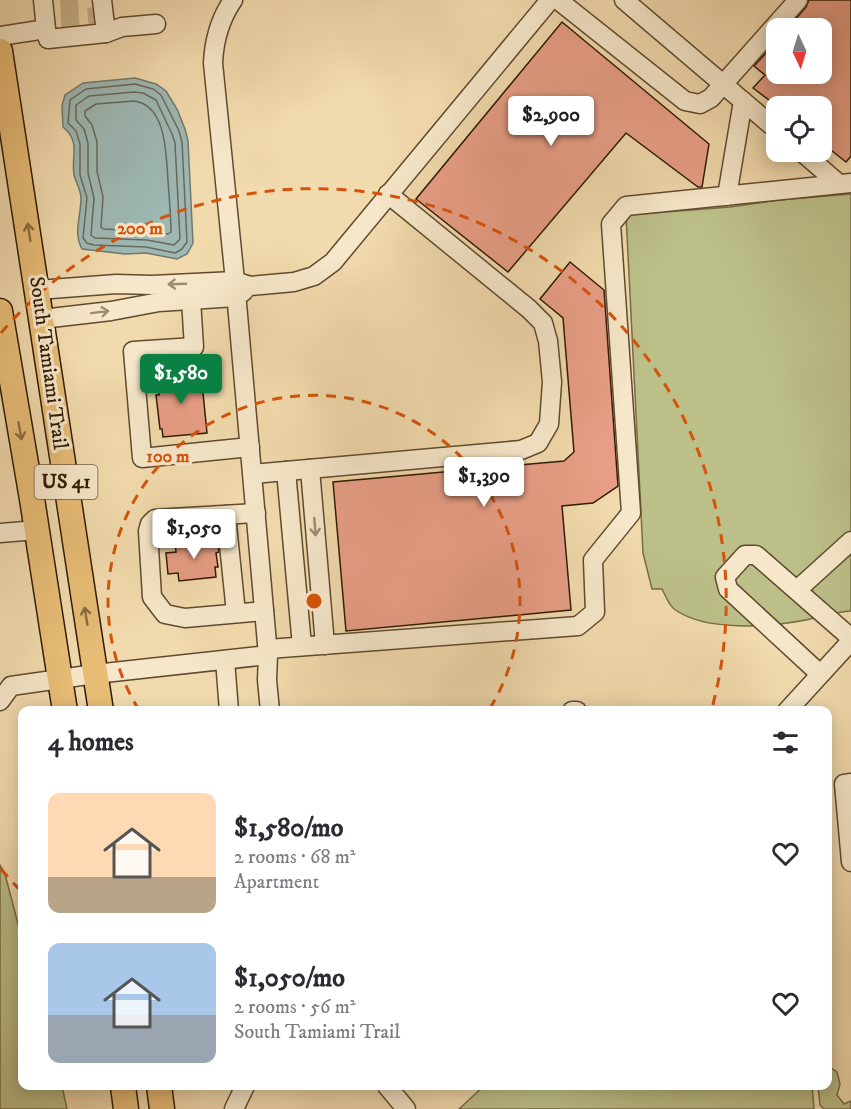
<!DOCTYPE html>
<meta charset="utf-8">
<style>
:root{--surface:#fff;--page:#f7f7f7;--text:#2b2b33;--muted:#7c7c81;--accent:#0b8043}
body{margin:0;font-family:"IM FELL DW Pica",serif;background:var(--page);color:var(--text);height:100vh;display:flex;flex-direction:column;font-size:22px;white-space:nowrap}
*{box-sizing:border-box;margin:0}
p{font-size:20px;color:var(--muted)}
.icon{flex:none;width:33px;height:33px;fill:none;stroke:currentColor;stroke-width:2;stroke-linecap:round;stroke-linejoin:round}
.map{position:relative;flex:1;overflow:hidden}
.details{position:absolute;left:18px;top:706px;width:814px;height:384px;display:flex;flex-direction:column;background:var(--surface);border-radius:12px;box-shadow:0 3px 15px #0003}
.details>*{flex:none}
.needle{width:39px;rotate:176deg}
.controls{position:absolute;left:766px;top:18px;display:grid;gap:12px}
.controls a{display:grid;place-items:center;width:66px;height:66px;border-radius:12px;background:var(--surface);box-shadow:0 3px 15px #0003;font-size:30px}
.price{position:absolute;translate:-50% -51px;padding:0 14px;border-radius:6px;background:#fff;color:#222;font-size:20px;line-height:39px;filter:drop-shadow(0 2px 3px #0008)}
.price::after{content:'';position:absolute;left:50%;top:36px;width:18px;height:14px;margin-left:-9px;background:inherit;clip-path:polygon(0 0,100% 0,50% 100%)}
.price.active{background:var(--accent);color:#fff}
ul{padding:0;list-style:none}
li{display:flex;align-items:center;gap:18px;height:150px;padding:0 30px}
li span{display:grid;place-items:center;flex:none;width:168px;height:120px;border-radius:12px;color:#555}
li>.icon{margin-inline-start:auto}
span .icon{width:72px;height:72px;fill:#fffc;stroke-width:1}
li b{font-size:26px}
h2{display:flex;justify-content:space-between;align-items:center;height:72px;padding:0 30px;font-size:26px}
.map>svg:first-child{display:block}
.green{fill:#bcbf88;stroke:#766d46;stroke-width:1.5}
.water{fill:#9eb8b3;stroke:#72796d;stroke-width:1.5}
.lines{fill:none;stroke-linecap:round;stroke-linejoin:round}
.shore{stroke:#676a5c;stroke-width:1.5}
.building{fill:#e89e86;stroke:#301b05;stroke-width:1.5}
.minor-tunnel{stroke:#cab48b;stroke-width:18;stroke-dasharray:18 9;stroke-linecap:butt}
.minor-casing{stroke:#604b2f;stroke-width:21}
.major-casing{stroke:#301b05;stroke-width:27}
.minor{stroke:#f6e7ca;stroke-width:18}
.major{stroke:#e8bd76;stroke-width:24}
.oneway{stroke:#8c6c3e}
.oneway2{stroke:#9d8b71}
.ring{fill:none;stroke:#d6530b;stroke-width:3;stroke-dasharray:10 8}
.labels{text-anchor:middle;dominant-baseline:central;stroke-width:6;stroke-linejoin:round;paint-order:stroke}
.shield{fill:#f6e7ca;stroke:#6b5840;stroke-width:1.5}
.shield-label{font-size:20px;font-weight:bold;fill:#301b05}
.street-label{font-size:21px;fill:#301b05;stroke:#f6e7ca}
.centre{fill:#d6530b;stroke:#f6e7ca;stroke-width:3}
.ring-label{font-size:18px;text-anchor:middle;font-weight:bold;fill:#d6530b;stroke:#f6e7ca;stroke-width:6;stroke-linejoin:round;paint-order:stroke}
</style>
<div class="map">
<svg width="851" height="1109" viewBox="0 0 851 1109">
<rect width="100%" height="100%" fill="#f1daad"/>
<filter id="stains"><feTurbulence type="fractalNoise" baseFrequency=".00333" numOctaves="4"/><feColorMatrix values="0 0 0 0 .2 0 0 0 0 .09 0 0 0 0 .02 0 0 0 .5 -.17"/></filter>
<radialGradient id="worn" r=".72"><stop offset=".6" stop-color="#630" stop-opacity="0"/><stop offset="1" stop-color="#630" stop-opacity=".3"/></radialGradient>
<g class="green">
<path d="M 851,194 L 851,611 C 835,612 821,617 806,620 C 769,627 705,632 674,609 C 669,605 665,595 662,589 L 652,589 L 643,553 L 626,215 L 730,207 L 779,200 Z"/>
<path d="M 0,865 L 5,874 L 22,939 L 22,1086 L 62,1086 L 67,1109 L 0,1109 Z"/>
<path d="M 828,1066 L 837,1072 L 840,1084 L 837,1095 L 844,1104 L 851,1101 L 851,1109 L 824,1109 L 820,1105 L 818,1086 L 828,1086 Z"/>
<path d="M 484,1086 L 812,1086 L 814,1109 L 459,1109 Z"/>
</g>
<path class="water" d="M 135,78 L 156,84 L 166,91 L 177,109 L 185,129 L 188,141 L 193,243 L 187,254 L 177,259 L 146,253 L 125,254 L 82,249 C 73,233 81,216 81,198 C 81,190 76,183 74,175 C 71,155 81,142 63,127 L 62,106 L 65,95 L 83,83 Z"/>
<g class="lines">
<g class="shore">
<path d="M 135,84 L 153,89 L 161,95 L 179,131 L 182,142 L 187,242 L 182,249 L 175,253 L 146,247 L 94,245 L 87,243 L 83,238 L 87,198 L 80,175 L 80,144 L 76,131 L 68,123 L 70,100 L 86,89 Z"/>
<path d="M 134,92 L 143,93 L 156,100 L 172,134 L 175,143 L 180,239 L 174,245 L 147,240 L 95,238 L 91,235 L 94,198 L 88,173 L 88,143 L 84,129 L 76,120 L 76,105 L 89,96 Z"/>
<path d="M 134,101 C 167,105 166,156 168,180 C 169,198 171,215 171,232 L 168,234 L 147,231 L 103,229 L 101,227 L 103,197 L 97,171 L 97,142 L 92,125 L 85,116 L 85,111 L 96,104 Z"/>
</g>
</g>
<g class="building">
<path d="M 809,0 L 851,0 L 851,156 L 846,162 L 822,143 L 822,106 L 777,106 L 753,88 L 765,75 L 754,66 L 777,41 L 777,74 L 822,74 L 822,28 L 788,28 L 806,7 Z"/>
<path d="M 562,22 L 709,144 L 702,187 L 698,187 L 626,133 L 508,272 L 416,199 Z"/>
<path d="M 570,262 L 604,290 L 618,486 L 593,503 L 562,506 L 571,610 L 346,631 L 333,482 L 564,461 L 574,452 L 563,318 L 540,299 Z"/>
<path d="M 201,373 L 207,433 L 163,437 L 162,429 L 160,429 L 156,395 L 159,395 L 158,377 Z"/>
<path d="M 217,539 L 219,552 L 216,553 L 218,567 L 215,567 L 216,577 L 179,581 L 178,573 L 168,574 L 166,553 L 176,552 L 175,543 Z"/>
</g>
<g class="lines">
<g class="minor-tunnel">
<path d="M 60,2 L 82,0"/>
<path d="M 61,19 L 97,16"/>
</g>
<g class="minor-casing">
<g id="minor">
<path d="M 102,0 L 106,33 L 122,27 L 156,24"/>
<path d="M 558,0 L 685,101 L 700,104 L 711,98 L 798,0"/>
<path d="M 624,0 L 777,130"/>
<path d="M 46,29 L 48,39 L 106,33"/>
<path d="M 0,36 L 46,29 L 43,0"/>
<path d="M 802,152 L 839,184"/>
<path d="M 727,196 L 743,101"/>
<path d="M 38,290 L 116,284 L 152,285 L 235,281 L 250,286 L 294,282 L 314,276 L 333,262 L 550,0"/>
<path d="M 191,300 L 194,347 L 133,351 L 142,458 L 250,447"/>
<path d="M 42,319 L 111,311 L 159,302 L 236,297 L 244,291"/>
<path d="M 310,469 L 325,645"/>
<path d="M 286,471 L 302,646"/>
<path d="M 253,474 L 521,450 L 538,443 L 549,424 L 552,382 L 548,341 L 543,323 L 529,309 L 388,194"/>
<path d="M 256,513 L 155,519 L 150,524 L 148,531 L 152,597 L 165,614 L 185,618 L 264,611"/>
<path d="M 226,515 L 236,613"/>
<path d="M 0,533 L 37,530"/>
<path d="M 797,590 L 851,541"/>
<path d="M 268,649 L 578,626 L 595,612 L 593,560 L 631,513 L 611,224 L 626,206 L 851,183"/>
<path d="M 268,655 L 267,680 L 270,711"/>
<path d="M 225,660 L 229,711"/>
<path d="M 820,674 L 728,589 L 725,577 L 745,555 L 756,555 L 851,638"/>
<path d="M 0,701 L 11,686 L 95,674 L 268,655 L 235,281 L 213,63 C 214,41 220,19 233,0"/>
<path d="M 572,711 L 577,711"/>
<path d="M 787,711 L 851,641"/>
<path d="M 851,783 L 844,784 L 851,862"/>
<path d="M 387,1086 L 406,1109"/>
<path d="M 234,1109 L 245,1086"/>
</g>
</g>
<g class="major-casing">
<g id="major">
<path d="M 0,51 L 101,711"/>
<path d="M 0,311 L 32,499 L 65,711"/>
<path d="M 123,1086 L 126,1109"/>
<path d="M 159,1086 L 162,1109"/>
</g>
</g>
<use href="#minor" class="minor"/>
<use href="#major" class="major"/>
</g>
<defs><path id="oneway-shaft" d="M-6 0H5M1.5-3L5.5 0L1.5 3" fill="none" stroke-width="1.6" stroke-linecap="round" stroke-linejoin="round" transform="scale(1.5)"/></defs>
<g class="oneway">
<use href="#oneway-shaft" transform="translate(29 232) rotate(-99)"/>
<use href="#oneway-shaft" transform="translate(20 431) rotate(80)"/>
<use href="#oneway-shaft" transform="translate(86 616) rotate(-99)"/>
</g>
<g class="oneway2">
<use href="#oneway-shaft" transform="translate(177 284) rotate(178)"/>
<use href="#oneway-shaft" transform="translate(100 312) rotate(-7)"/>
<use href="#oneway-shaft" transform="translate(315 527) rotate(85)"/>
</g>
<g class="ring">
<path d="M139 710A206 206 0 1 1 489 710"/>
<path d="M20 890A412 412 0 0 1 1 869M1 333A412 412 0 0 1 712 708"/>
</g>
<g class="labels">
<rect class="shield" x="34.5" y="465" width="63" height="34" rx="4.5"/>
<g class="shield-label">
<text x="66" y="482">US 41</text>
</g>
<g class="street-label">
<text transform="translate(48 363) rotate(82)">South Tamiami Trail</text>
</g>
</g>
<circle cx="314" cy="601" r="9" class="centre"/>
<g class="ring-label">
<text x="140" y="234">200 m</text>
<text x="168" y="462">100 m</text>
</g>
<rect width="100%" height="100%" filter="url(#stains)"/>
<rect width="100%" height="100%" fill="url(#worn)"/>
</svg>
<div class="controls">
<a><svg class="needle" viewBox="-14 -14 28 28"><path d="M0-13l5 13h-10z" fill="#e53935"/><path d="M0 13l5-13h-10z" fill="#7c7c81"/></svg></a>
<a><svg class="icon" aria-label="locate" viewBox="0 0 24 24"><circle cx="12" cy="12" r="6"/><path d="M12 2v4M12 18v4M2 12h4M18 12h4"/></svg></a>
</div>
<b class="price" style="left:551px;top:147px">$2,900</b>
<b class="price active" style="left:181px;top:405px">$1,580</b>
<b class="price" style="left:484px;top:508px">$1,390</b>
<b class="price" style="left:194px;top:560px">$1,050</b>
<section class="details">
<h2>4 homes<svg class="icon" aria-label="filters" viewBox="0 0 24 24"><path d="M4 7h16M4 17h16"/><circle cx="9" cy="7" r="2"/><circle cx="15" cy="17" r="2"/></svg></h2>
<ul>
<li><span style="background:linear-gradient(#ffd9b3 70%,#b9a48a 0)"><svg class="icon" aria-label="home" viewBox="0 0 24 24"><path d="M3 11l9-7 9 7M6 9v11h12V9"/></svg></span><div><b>$1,580/mo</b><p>2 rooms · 68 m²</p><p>Apartment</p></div><svg class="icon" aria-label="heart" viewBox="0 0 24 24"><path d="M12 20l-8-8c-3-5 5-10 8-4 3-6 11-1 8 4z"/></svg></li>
<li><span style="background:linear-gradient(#a9c7e8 60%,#9aa5b1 0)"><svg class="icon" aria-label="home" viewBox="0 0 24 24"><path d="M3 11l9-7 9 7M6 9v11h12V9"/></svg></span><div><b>$1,050/mo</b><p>2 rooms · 56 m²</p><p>South Tamiami Trail</p></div><svg class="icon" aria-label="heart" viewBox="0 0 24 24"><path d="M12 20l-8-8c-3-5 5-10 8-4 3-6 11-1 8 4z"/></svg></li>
</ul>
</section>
</div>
